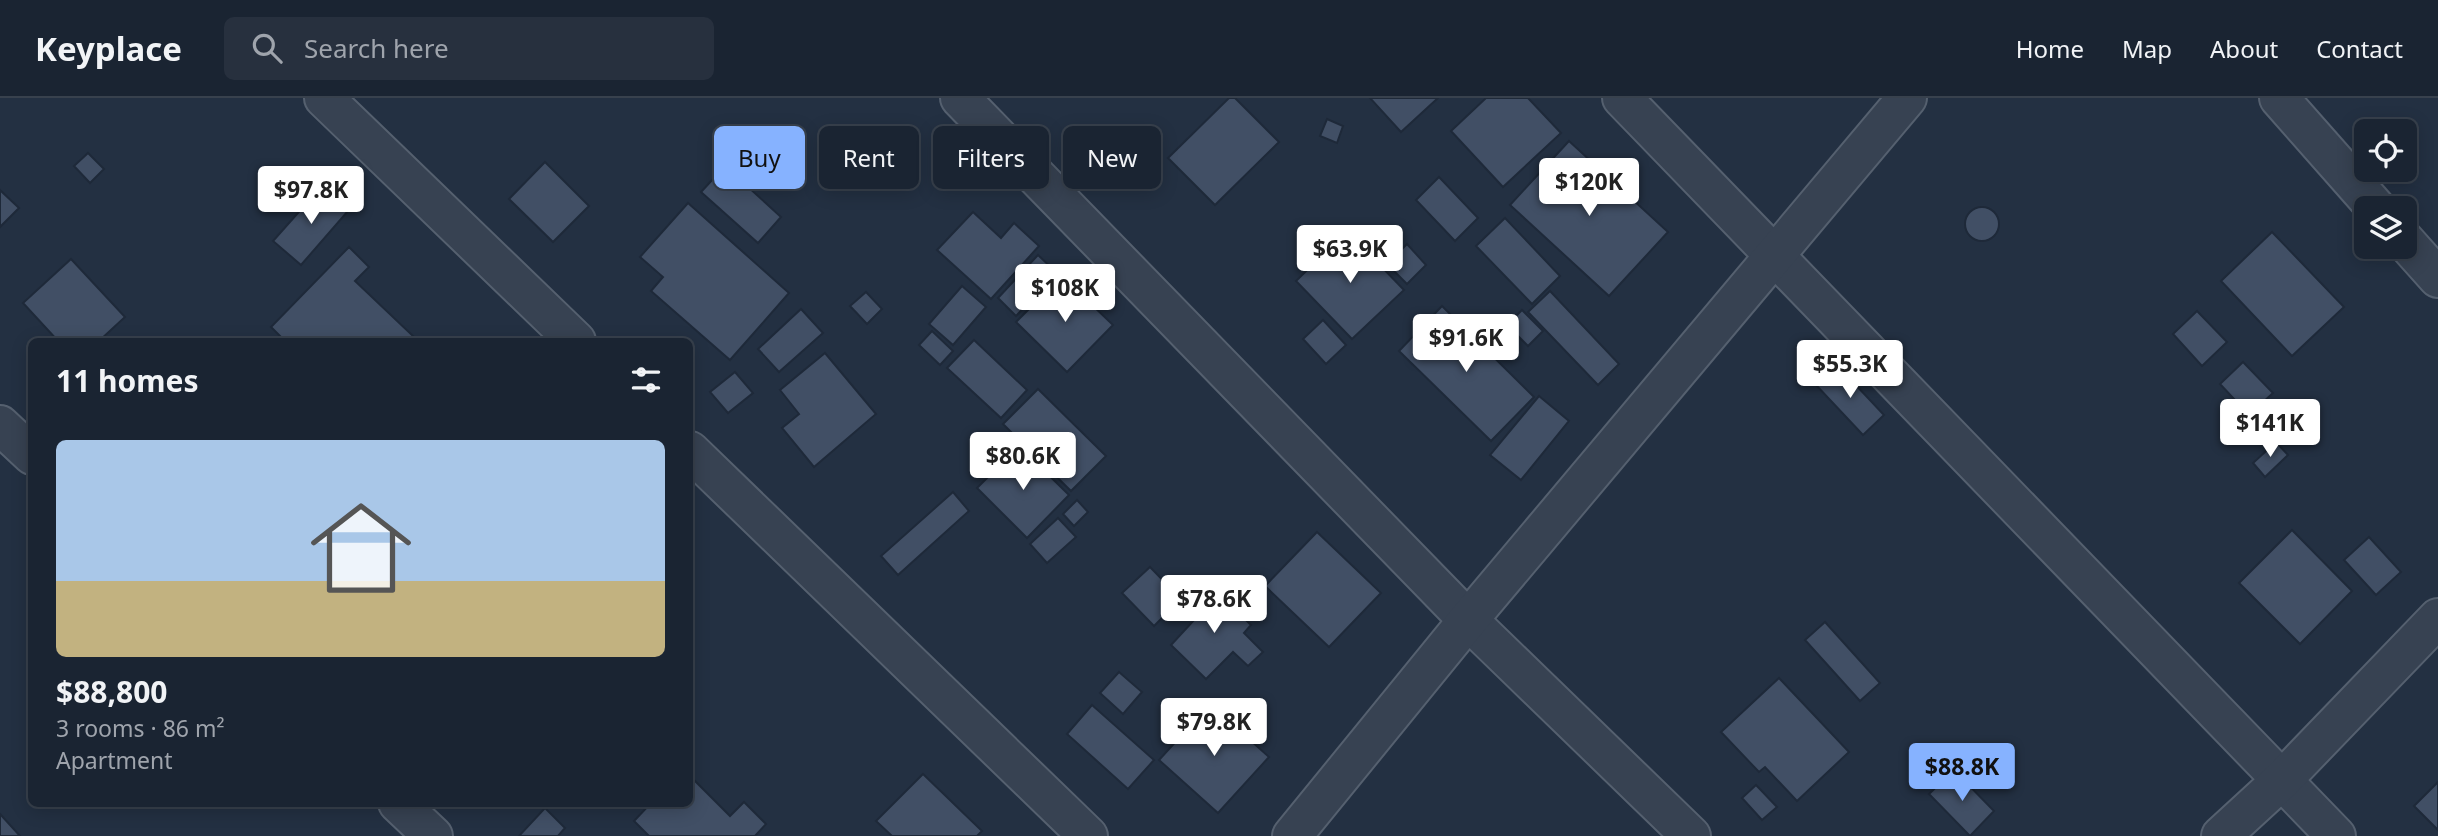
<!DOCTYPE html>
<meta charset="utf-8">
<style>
:root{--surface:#1a2432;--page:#27303e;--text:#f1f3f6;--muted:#9fa4ac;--line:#38414d;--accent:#86b2ff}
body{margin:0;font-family:"Noto Sans",sans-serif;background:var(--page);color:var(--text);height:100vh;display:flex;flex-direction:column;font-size:26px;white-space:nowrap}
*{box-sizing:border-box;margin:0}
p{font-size:23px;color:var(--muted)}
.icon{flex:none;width:38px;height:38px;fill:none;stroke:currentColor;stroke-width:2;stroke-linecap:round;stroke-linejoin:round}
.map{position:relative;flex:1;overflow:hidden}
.side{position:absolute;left:28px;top:240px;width:665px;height:469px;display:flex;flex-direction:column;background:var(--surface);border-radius:10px;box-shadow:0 4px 18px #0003,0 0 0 2px var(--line)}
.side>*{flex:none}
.hud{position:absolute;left:714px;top:28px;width:665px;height:63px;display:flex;gap:14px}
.tools{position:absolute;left:2354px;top:21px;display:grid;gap:14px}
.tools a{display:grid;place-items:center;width:63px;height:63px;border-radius:10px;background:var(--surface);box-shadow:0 4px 18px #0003,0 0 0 2px var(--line);font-size:35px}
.price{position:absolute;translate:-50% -60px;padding:0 16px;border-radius:7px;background:#fff;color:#222;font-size:23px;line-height:46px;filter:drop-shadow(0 2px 4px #0008)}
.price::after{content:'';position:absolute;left:50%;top:42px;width:21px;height:16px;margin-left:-10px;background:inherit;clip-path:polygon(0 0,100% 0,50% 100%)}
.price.on{background:var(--accent);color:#111}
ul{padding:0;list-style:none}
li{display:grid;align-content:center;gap:14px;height:371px;padding:0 28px}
li span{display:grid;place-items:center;height:217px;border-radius:10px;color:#555}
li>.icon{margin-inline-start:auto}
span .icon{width:126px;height:126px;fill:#fffc;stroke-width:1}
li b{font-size:30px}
h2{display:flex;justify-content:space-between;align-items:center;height:84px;padding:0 28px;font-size:30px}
.chip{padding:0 24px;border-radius:10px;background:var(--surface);box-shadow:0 4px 18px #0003,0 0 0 2px var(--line);font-size:24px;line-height:63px}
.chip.on{background:var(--accent);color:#111}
header{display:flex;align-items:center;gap:42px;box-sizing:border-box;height:98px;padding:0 35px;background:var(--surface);border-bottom:2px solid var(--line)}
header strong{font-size:33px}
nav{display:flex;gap:38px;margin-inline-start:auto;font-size:24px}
.search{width:490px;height:63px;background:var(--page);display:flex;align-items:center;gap:18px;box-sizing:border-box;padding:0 24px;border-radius:10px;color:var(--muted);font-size:26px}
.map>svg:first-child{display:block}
.building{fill:#414f65;stroke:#1e2939;stroke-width:2}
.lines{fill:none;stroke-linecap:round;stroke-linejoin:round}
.street-casing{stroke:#55606f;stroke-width:42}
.street{stroke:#374252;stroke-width:38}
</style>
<header>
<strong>Keyplace</strong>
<div class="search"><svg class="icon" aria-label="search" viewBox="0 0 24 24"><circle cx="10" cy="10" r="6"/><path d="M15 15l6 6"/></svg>Search here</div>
<nav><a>Home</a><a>Map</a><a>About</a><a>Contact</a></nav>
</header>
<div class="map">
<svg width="2438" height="738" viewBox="0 0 2438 738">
<rect width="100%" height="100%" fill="#233042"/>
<g class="building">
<path d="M 1229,0 L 1235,0 L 1279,44 L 1215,107 L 1168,60 Z"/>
<path d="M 1370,0 L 1438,0 L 1401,34 Z"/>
<path d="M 1486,0 L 1528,0 L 1561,35 L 1503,89 L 1451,33 Z"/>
<path d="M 1327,21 L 1343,28 L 1337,45 L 1320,38 Z"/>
<path d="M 1569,43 L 1668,134 L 1609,198 L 1510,107 Z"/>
<path d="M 88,55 L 104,71 L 90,85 L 74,68 Z"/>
<path d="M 545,64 L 589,108 L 553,144 L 509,101 Z"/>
<path d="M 725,68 L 781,119 L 758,145 L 701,94 Z"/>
<path d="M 1439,79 L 1478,120 L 1455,143 L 1416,102 Z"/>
<path d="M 321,89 L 348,113 L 301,167 L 273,143 Z"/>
<path d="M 0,92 L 19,110 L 0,129 Z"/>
<path d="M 688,105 L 789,195 L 730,262 L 651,193 L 663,179 L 640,159 Z"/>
<circle cx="1982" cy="126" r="17"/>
<path d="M 973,114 L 1001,140 L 1014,125 L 1039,148 L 991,201 L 937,152 Z"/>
<path d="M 1505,120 L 1560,178 L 1532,206 L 1476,148 Z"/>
<path d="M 1347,133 L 1404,192 L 1352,241 L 1296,183 Z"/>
<path d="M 2272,134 L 2344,209 L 2292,258 L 2221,183 Z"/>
<path d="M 1407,146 L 1426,167 L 1407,186 L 1387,166 Z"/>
<path d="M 349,149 L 369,169 L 355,183 L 413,238 L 408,243 L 285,243 L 271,229 Z"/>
<path d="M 1038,157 L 1057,175 L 1016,218 L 998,200 Z"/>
<path d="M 71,161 L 125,219 L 99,243 L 58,243 L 23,205 Z"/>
<path d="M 1062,178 L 1113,227 L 1067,274 L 1016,224 Z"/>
<path d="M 962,188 L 986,209 L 953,247 L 929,226 Z"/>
<path d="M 1550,193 L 1619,266 L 1598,287 L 1528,214 Z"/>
<path d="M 866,194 L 882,211 L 867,226 L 850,208 Z"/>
<path d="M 1442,208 L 1534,299 L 1491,343 L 1399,253 Z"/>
<path d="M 801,211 L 823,235 L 779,274 L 758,251 Z"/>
<path d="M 1522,212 L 1543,233 L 1528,248 L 1507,227 Z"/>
<path d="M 2197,213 L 2227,244 L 2202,268 L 2173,236 Z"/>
<path d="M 1323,222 L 1346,247 L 1326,266 L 1303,241 Z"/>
<path d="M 932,233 L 953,253 L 940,267 L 919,247 Z"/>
<path d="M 974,242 L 1027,292 L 1001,320 L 947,270 Z"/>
<path d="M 825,255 L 876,316 L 814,369 L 782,330 L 799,316 L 780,292 Z"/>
<path d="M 2243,264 L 2273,295 L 2249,317 L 2220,286 Z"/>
<path d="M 1837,267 L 1884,317 L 1863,337 L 1816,287 Z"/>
<path d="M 735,274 L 753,295 L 728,315 L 710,294 Z"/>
<path d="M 1038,291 L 1106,358 L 1071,393 L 1003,326 Z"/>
<path d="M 1539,298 L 1569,323 L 1521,382 L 1490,357 Z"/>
<path d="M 2276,344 L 2288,357 L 2265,379 L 2253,365 Z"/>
<path d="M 1019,348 L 1069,397 L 1027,440 L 977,390 Z"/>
<path d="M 953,394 L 969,413 L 898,477 L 881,458 Z"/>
<path d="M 1077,402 L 1088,414 L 1074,428 L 1063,416 Z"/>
<path d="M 1058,420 L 1076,439 L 1047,465 L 1030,446 Z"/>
<path d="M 2292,432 L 2352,493 L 2300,546 L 2239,485 Z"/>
<path d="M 1317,434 L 1381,495 L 1329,549 L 1265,488 Z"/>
<path d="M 2369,439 L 2401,474 L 2376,497 L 2344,462 Z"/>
<path d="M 1150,469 L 1181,501 L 1154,528 L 1122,495 Z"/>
<path d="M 1191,493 L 1204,506 L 1216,493 L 1251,527 L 1244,535 L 1263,554 L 1248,568 L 1233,554 L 1206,581 L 1171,547 L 1195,521 L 1179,506 Z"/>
<path d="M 1825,524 L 1880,585 L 1860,603 L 1805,542 Z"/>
<path d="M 1119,574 L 1142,594 L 1123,616 L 1100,595 Z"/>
<path d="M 1779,580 L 1849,654 L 1797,703 L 1765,669 L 1759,674 L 1721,634 Z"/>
<path d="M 1210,606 L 1269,659 L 1218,715 L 1159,662 Z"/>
<path d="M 1092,607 L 1154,662 L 1128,691 L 1067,636 Z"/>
<path d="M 1954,672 L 1994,713 L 1970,738 L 1929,696 Z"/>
<path d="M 923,676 L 982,733 L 977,738 L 892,738 L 876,723 Z"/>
<path d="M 690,678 L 730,718 L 744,704 L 766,726 L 755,738 L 649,738 L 634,723 L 651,705 L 690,705 Z"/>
<path d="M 2438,684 L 2438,732 L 2414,708 Z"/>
<path d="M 1756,687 L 1777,709 L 1762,722 L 1742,700 Z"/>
<path d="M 545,710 L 565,730 L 558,738 L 519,738 Z"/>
<path d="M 0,716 L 20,738 L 0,738 Z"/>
</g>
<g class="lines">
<g class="street-casing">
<g id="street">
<path d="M 324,0 L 576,243"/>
<path d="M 960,0 L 1468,522 L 1691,738"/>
<path d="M 1622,0 L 2336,738"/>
<path d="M 2279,0 L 2376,110"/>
<path d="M 2404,142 L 2438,180"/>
<path d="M 0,327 L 32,357"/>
<path d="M 690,353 L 1088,738"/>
<path d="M 398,705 L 433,738"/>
<path d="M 1292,738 L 1468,522 L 1907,0"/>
<path d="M 2221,738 L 2282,682 L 2438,520"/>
</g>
</g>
<use href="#street" class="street"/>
</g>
</svg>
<div class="tools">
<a><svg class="icon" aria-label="locate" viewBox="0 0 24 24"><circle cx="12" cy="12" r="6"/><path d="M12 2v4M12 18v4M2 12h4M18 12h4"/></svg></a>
<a><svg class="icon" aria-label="layers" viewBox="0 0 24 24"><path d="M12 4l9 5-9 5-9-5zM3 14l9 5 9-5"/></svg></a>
</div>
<b class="price" style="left:1589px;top:120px">$120K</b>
<b class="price" style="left:311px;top:128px">$97.8K</b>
<b class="price" style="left:1350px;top:187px">$63.9K</b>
<b class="price" style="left:1065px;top:226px">$108K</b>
<b class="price" style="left:1466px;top:276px">$91.6K</b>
<b class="price" style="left:1850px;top:302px">$55.3K</b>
<b class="price" style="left:2270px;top:361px">$141K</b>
<b class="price" style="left:1023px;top:394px">$80.6K</b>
<b class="price" style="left:1214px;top:537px">$78.6K</b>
<b class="price" style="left:1214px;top:660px">$79.8K</b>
<b class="price on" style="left:1962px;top:705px">$88.8K</b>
<div class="hud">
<a class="chip on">Buy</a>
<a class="chip">Rent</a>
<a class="chip">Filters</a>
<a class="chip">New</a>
</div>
<section class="side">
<h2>11 homes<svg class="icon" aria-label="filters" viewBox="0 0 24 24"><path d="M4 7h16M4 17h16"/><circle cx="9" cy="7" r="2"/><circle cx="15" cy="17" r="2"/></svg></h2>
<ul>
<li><span style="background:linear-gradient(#a9c7e8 65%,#c2b280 0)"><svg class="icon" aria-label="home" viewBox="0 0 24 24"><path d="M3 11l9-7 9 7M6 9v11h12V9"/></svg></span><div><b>$88,800</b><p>3 rooms · 86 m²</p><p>Apartment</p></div></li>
</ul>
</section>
</div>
